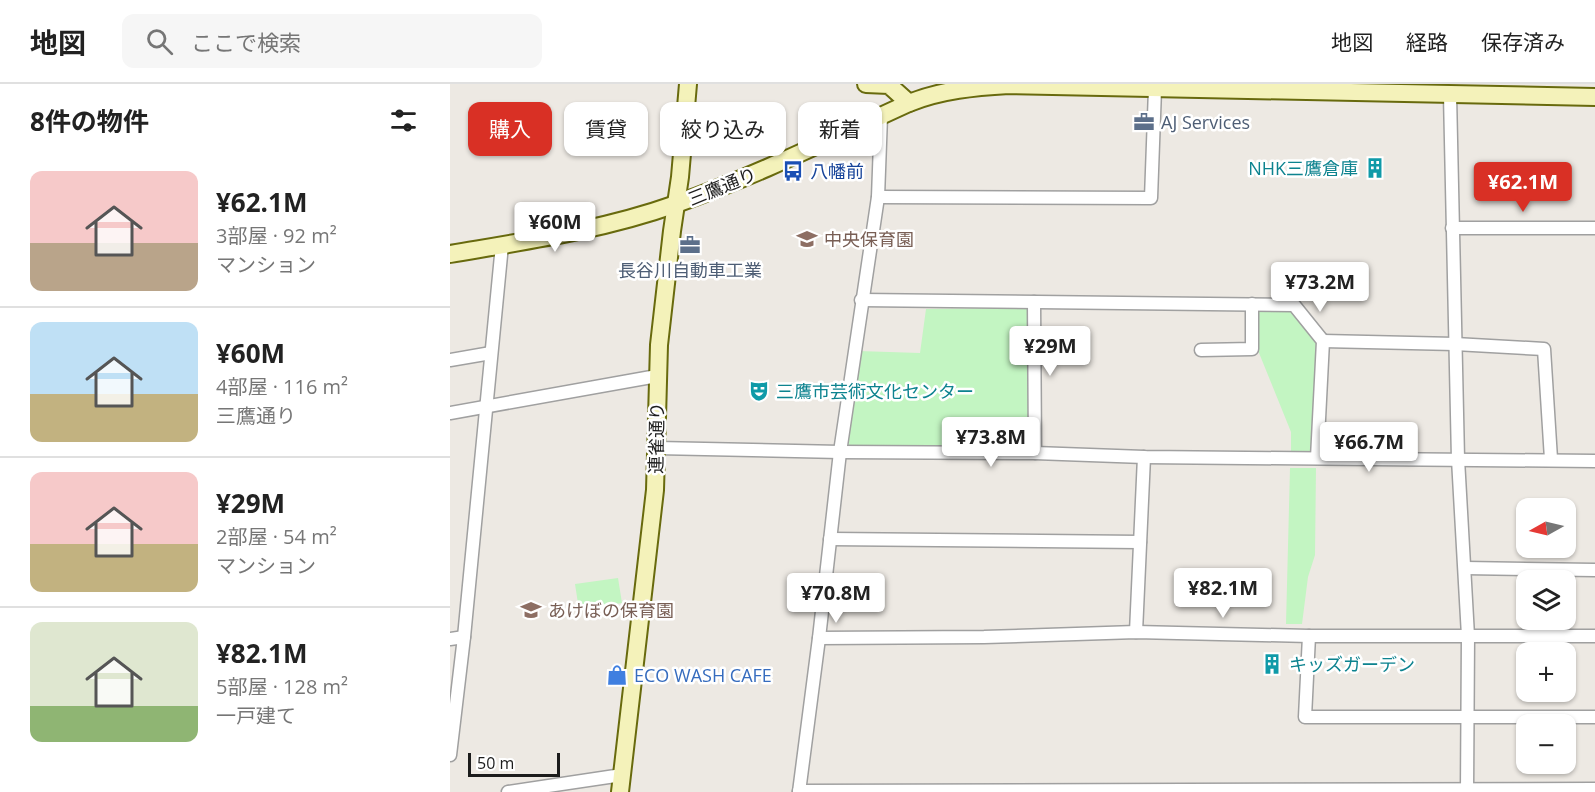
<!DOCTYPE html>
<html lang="ja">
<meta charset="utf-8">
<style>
:root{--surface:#fff;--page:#f6f6f6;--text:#222;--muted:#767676;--line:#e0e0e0;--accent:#d93025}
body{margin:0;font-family:"Open Sans","Noto Sans JP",sans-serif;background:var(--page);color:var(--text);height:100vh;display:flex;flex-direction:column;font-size:22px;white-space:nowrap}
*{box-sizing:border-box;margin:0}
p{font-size:20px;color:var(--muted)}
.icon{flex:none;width:33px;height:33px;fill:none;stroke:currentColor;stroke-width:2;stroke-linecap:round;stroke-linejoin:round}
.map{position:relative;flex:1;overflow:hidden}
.drawer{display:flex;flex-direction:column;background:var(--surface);width:450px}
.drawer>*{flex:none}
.banner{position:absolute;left:18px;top:18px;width:570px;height:54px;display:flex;gap:12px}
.needle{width:39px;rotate:262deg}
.fabs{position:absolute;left:1066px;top:414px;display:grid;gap:12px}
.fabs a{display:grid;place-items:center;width:60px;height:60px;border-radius:12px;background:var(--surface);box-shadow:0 2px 4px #0004;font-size:30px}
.scale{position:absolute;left:18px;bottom:15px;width:92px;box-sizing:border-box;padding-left:6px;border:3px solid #1c1c1c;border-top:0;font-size:16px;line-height:21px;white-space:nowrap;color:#1c1c1c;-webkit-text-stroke:4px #fff;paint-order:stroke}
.price{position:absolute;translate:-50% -51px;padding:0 14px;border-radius:6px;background:#fff;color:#222;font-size:20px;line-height:39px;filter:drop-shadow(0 2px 3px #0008)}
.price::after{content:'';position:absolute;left:50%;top:36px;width:18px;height:14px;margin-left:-9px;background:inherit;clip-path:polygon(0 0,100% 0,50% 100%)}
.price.selected{background:var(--accent);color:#fff}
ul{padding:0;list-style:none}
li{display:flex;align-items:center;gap:18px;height:150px;padding:0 30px}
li+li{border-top:2px solid var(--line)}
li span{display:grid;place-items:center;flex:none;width:168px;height:120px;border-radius:12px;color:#555}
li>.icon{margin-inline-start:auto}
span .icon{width:72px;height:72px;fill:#fffc;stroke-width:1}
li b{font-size:26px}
h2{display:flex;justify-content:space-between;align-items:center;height:72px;padding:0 30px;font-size:26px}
.pill{padding:0 21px;border-radius:12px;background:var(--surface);box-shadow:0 2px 4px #0004;font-size:21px;line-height:54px}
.pill.selected{background:var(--accent);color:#fff}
header{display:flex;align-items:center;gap:36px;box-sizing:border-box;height:84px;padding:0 30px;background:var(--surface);border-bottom:2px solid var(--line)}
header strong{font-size:28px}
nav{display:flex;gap:33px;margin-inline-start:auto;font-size:21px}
.search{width:420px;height:54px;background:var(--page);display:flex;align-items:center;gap:15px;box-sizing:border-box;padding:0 21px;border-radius:12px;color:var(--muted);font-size:22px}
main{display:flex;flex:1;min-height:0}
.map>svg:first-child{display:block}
.park{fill:#c3f5c2}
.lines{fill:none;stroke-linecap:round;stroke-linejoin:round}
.minor-casing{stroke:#a0a0a0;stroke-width:15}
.secondary-casing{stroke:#686a0d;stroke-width:20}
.minor{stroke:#fff;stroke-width:12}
.secondary{stroke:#f4f2ba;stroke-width:16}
.labels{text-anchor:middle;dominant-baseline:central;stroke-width:5;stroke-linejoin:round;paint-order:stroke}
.service-label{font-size:18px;fill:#4e5e75;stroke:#fff;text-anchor:start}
.culture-label{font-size:18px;fill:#0d838f;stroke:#fff;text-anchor:start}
.transit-label{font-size:18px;fill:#164399;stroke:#fff;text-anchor:start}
.street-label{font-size:18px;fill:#1c1c1c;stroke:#fff}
.education-label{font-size:18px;fill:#785e54;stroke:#fff;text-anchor:start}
.shop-label{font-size:18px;fill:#366cbe;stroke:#fff;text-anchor:start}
</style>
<header>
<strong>地図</strong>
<div class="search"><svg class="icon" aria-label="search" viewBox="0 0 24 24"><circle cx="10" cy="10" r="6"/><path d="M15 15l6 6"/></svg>ここで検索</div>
<nav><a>地図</a><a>経路</a><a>保存済み</a></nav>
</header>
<main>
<section class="drawer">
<h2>8件の物件<svg class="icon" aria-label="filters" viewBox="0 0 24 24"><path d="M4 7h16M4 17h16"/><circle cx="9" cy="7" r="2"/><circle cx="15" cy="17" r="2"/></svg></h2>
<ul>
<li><span style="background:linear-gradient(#f6c9c9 60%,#b9a48a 0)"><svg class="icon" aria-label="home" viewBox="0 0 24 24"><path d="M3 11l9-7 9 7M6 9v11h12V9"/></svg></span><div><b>¥62.1M</b><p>3部屋 · 92 m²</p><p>マンション</p></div></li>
<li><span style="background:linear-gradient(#bfe0f5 60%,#c2b280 0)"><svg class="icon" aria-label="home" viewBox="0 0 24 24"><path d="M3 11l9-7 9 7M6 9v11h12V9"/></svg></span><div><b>¥60M</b><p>4部屋 · 116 m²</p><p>三鷹通り</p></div></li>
<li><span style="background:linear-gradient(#f6c9c9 60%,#c2b280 0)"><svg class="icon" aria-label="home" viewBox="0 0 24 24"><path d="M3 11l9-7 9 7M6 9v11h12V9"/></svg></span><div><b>¥29M</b><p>2部屋 · 54 m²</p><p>マンション</p></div></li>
<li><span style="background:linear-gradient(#dfe7d0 70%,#8fb573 0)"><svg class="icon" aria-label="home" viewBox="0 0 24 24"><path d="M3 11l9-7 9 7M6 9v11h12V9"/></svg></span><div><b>¥82.1M</b><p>5部屋 · 128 m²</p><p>一戸建て</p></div></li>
</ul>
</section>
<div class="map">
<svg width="1145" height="708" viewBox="0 0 1145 708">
<rect width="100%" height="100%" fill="#ede9e3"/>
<g class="park">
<path d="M 580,224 L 581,362 L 398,362 L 408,267 L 470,269 L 476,225 Z"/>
<path d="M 806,225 L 840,226 L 869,256 L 864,370 L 841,370 L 841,348 L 807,264 Z"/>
<path d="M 840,384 L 866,384 L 865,471 L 858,493 L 852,540 L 836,540 Z"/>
<path d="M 168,494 L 172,519 L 129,526 L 125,500 Z"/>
</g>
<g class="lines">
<g class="minor-casing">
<g id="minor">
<path d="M 1000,11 L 1008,375 L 1018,552 L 1017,708"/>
<path d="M 428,113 L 701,114 L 705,5"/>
<path d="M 1002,144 L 1145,144"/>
<path d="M 411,216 L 844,221 L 873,257 L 867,374"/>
<path d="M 584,218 L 585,369"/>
<path d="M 873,257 L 1005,260 L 1094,265 L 1101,375"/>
<path d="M 751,266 L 802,265 L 802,220"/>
<path d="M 0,276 L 41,269"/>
<path d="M 0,329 L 207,292"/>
<path d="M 207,364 L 390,368 L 585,369 L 694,373 L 1145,377"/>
<path d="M 380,455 L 690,458"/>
<path d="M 1015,484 L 1145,486"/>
<path d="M 686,548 L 694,373"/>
<path d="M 859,552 L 855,633 L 1145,633"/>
<path d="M 369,554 L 534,553 L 686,548 L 859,552 L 1145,552"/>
<path d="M 0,555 L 14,553"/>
<path d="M 0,671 L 14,553 L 52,161"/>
<path d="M 349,707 L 1145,705"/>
<path d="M 58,708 L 172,691"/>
<path d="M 349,708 L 369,554 L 390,368 L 428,113 L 431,32"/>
</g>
</g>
<g class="secondary-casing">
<g id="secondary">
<path d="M 416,0 L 439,1 L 459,19"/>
<path d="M 0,170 C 76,157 153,146 226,120 C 306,92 382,54 459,19 C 491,6 525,3 559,1 L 1145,13"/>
<path d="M 170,708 L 205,406 L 209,261 L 222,147 L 230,93 L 238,0"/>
</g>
</g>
<use href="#minor" class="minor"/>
<use href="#secondary" class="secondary"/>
</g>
<defs>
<g id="office-bare" transform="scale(1.62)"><path d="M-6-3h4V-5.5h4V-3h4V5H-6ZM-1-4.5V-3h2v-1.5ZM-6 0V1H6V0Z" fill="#5c6f8a" stroke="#fff" stroke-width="2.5" paint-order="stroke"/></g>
<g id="building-bare" transform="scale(1.62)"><path d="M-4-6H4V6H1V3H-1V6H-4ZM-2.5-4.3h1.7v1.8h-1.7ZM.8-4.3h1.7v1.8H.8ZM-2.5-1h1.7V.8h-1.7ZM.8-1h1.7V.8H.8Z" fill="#0f9aa8" stroke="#fff" stroke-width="2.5" paint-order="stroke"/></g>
<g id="bus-bare" transform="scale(1.62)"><path d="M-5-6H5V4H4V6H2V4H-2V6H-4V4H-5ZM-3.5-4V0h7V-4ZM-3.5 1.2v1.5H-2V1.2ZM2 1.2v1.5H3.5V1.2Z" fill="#1a4fb4" stroke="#fff" stroke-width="2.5" paint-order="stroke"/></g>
<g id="school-bare" transform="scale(1.62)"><path d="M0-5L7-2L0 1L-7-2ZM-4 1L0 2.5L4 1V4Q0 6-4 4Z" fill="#8d6e63" stroke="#fff" stroke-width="2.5" paint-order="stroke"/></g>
<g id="theatre-bare" transform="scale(1.62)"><path d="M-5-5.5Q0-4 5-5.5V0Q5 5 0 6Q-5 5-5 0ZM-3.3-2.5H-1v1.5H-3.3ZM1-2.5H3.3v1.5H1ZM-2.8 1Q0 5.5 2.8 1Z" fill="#0f9aa8" stroke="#fff" stroke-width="2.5" paint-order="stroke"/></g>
<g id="shop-bare" transform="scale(1.62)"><path d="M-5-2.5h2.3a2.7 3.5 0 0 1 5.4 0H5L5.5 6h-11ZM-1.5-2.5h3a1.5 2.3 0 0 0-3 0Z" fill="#3f7fe0" stroke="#fff" stroke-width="2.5" paint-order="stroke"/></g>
</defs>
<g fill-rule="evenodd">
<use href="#office-bare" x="694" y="38"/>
<use href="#building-bare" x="925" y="84"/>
<use href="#bus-bare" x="343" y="87"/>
<use href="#school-bare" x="357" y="155"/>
<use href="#office-bare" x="240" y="161"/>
<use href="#theatre-bare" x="309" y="307"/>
<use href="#school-bare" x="81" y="526"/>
<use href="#building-bare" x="822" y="580"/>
<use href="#shop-bare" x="167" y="591"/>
</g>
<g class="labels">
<g class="service-label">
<text x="711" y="38">AJ Services</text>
<text x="240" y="186" text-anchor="middle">長谷川自動車工業</text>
</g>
<g class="culture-label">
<text x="908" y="84" text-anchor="end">NHK三鷹倉庫</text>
<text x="326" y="307">三鷹市芸術文化センター</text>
<text x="839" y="580">キッズガーデン</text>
</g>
<g class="transit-label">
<text x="360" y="87">八幡前</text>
</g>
<g class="street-label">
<text transform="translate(272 102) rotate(-22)">三鷹通り</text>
<text transform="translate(206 354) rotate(-89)">連雀通り</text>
</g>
<g class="education-label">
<text x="374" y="155">中央保育園</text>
<text x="98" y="526">あけぼの保育園</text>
</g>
<g class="shop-label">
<text x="184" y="591">ECO WASH CAFE</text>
</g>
</g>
</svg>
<div class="fabs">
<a><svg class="needle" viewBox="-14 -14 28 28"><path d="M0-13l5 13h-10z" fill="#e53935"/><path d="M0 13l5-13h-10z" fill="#767676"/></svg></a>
<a><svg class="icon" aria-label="layers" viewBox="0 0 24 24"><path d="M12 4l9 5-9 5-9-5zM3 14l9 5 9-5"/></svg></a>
<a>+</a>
<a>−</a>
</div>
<div class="scale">50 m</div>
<b class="price selected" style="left:1073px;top:129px">¥62.1M</b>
<b class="price" style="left:105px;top:169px">¥60M</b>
<b class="price" style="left:870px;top:229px">¥73.2M</b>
<b class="price" style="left:600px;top:293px">¥29M</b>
<b class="price" style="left:541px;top:384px">¥73.8M</b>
<b class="price" style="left:919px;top:389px">¥66.7M</b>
<b class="price" style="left:773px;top:535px">¥82.1M</b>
<b class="price" style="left:386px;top:540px">¥70.8M</b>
<div class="banner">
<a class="pill selected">購入</a>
<a class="pill">賃貸</a>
<a class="pill">絞り込み</a>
<a class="pill">新着</a>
</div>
</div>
</main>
